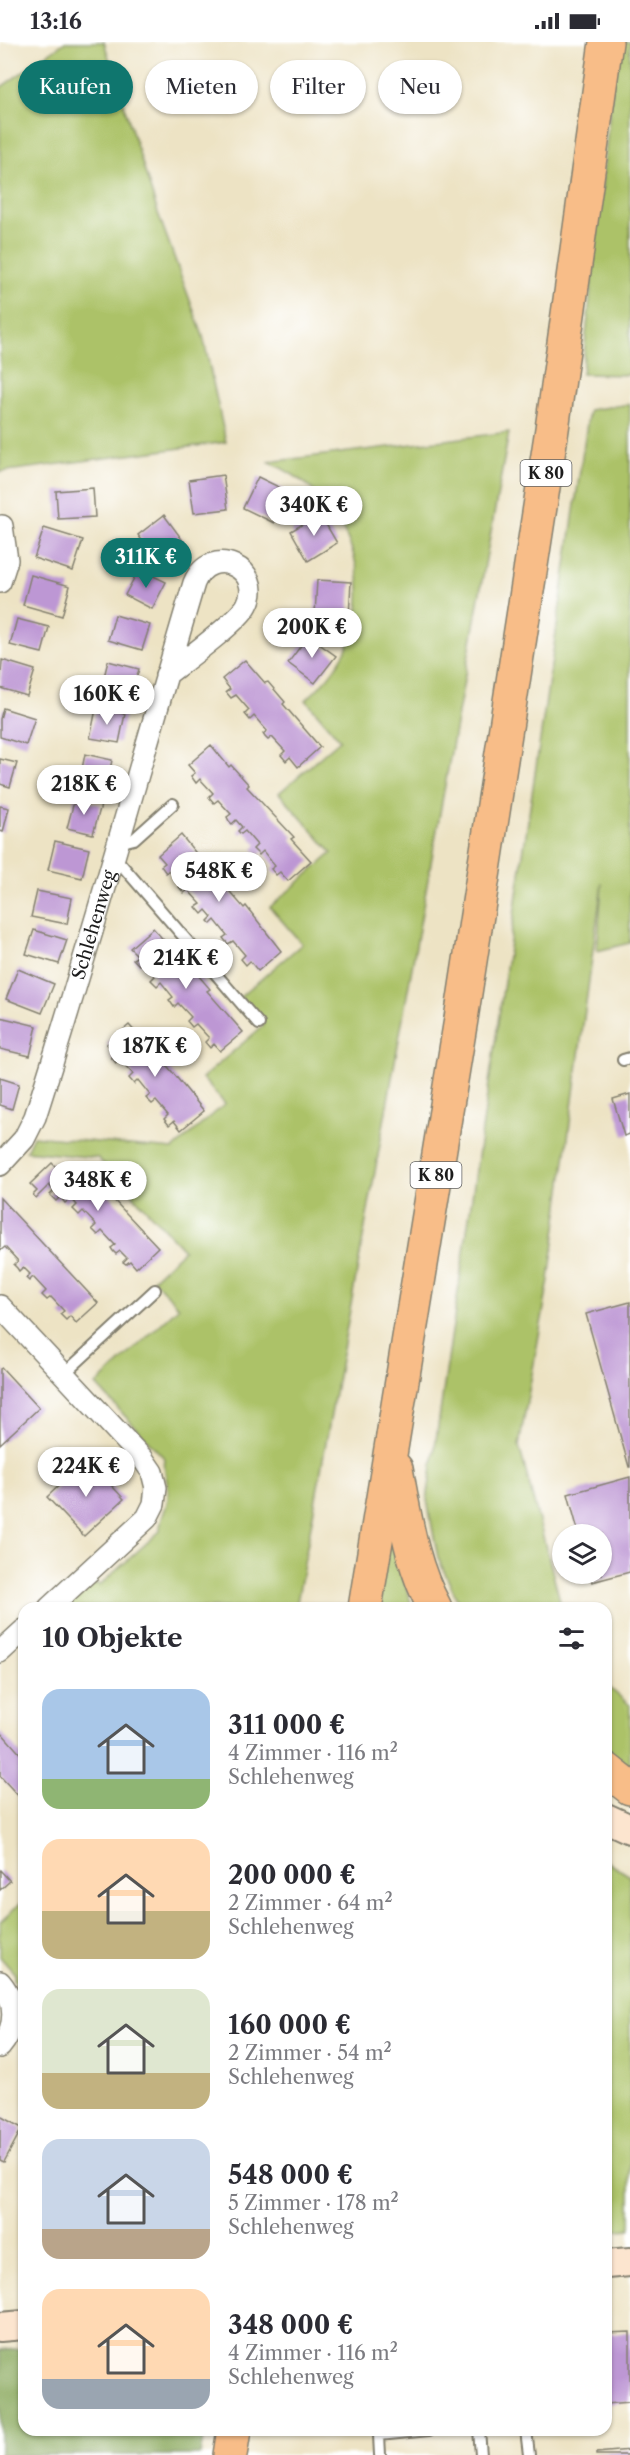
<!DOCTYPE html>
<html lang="de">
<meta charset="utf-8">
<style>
:root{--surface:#fff;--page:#f2f2f3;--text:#2b2b33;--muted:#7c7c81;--accent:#0f766e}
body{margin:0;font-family:"Libre Caslon Text",serif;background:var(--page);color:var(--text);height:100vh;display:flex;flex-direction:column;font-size:22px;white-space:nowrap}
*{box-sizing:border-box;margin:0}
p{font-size:20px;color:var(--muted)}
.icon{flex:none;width:33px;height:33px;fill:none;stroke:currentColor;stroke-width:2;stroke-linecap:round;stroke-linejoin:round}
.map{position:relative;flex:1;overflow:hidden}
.side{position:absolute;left:18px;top:1560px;width:594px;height:834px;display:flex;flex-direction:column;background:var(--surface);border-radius:18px;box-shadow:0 2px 4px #0004}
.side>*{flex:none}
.hud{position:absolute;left:18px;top:18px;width:594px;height:54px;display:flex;gap:12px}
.buttons{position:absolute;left:552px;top:1482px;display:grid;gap:12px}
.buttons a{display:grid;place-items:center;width:60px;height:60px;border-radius:50%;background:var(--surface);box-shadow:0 2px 4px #0004;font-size:30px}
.price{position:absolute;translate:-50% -51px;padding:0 14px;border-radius:21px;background:#fff;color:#222;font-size:20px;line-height:39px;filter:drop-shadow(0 2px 3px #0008)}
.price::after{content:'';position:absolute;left:50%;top:36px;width:18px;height:14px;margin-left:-9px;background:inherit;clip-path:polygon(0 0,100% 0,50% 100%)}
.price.current{background:var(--accent);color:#fff}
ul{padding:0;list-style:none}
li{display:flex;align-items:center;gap:18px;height:150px;padding:0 24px}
li span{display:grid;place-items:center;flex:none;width:168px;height:120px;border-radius:18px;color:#555}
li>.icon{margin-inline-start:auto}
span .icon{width:72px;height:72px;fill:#fffc;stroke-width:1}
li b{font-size:26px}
h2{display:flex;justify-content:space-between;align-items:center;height:72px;padding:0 24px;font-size:26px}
.tag{padding:0 21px;border-radius:27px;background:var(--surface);box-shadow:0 2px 4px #0004;font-size:21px;line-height:54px}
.tag.current{background:var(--accent);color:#fff}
.status{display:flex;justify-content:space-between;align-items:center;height:42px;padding:0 30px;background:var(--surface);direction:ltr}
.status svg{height:16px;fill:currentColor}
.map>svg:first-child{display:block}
.green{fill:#acc267;stroke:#646f42;stroke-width:1.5}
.forest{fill:#89a85c;stroke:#52623c;stroke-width:1.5}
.building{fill:#bd97d4}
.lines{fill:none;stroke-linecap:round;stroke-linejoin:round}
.lane-casing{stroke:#848070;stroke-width:14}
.street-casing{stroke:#848070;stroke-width:24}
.secondary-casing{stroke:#848070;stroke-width:32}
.highway-casing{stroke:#848070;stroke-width:36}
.lane{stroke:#fff;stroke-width:10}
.street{stroke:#fff;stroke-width:21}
.secondary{stroke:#fce5cf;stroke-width:28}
.highway{stroke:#f8bd88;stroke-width:33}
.labels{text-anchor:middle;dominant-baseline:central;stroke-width:6;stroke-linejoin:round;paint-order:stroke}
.shield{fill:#fff;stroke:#606060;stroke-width:1.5}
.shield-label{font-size:16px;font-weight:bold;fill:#1c1c1c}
.street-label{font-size:18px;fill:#1c1c1c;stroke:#fff}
</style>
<div class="status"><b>13:16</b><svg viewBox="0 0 49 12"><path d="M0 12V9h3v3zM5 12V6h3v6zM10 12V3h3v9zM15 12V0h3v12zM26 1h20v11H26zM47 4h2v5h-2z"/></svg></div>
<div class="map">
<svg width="630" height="2413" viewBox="0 0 630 2413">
<rect width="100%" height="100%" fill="#fff"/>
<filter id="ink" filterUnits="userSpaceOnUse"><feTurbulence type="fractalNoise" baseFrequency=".0167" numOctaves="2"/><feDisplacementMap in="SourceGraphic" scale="12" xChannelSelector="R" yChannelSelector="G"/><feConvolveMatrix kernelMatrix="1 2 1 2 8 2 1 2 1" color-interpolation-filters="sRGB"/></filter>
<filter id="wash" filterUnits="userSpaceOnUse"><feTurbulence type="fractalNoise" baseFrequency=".008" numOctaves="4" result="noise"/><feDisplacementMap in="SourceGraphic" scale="24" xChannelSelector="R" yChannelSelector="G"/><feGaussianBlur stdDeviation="1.35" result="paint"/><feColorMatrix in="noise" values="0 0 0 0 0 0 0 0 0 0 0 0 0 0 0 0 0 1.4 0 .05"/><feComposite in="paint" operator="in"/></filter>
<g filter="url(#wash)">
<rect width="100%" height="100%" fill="#ede3c4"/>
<g class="green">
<path d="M 65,0 L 104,0 L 158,171 L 203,294 L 226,400 L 0,430 L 0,46 Z"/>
<path d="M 617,0 L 630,0 L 630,333 L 582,332 Z"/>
<path d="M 630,362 L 630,901 L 597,909 L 602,841 L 549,1238 L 519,1404 L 562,1566 L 461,1566 L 438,1516 L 427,1458 L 589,368 Z"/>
<path d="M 509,390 L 296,1566 L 65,1566 L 92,1541 L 100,1543 L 160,1489 C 159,1477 167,1467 168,1456 C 170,1442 162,1429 165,1417 L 96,1343 L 179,1265 L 153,1237 L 184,1208 L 98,1116 L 26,1109 L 33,1094 L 173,1107 L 225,1062 L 202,1036 L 264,983 L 240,955 L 302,902 L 270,865 L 332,811 L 279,751 L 340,698 L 306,658 C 321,644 334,630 344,612 C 383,538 343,450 268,420 Z"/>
<path d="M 389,1488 L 411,1561 L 413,1566 L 377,1566 Z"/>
<path d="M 606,1643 L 630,1663 L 630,1727 L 606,1712 Z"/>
<path d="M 606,1819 L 630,1834 L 630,2187 L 606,2189 Z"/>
<path d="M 24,1858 L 24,1952 L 22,1952 L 14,1937 L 15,1932 L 0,1915 L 0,1880 Z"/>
</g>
<path class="forest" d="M 24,2306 L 24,2388 L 205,2388 L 200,2413 L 0,2413 L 0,2309 Z"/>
<g id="blocks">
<g class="building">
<path d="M 223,433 L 228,467 L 194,471 L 189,438 Z"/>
<path d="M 258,435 L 289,450 L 274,481 L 243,466 Z"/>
<path d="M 93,446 L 95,475 L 58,477 L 56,449 Z"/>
<path d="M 320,472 L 337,501 L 308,519 L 291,489 Z"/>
<path d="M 164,473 L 184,500 L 157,519 L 138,493 Z"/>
<path d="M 44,486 L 83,498 L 73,529 L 34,516 Z"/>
<path d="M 139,527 L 166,540 L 152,567 L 125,553 Z"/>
<path d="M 31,533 L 70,544 L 62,574 L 23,563 Z"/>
<path d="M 317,538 L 351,540 L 349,574 L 315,572 Z"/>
<path d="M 115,573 L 150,583 L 142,608 L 108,598 Z"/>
<path d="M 17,577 L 49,585 L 42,611 L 10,603 Z"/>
<path d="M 308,594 L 336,614 L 315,641 L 288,621 Z"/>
<path d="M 2,618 L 35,628 L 27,654 L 0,646 Z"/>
<path d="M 245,618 L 265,641 L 268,640 L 285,660 L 283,662 L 320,705 L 298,725 L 290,715 L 286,719 L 281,713 L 285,709 L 272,695 L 268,698 L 265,695 L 263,692 L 267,689 L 254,674 L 250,678 L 245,672 L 249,668 L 236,653 L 231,656 L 226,650 L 230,647 L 222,637 Z"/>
<path d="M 108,619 L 139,627 L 131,655 L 101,647 Z"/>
<path d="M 3,666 L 35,676 L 26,703 L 0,695 L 0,677 Z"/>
<path d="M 96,667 L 125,672 L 119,701 L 90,696 Z"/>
<path d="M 211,703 L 229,725 L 231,723 L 249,743 L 247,745 L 294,795 L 291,797 L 311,819 L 288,839 L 280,830 L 276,833 L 271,827 L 275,824 L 263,809 L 259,813 L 253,807 L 257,803 L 245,789 L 241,792 L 238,789 L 242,785 L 236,778 L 232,782 L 229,779 L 227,775 L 231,772 L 218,758 L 214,761 L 209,755 L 213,751 L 200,737 L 196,741 L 191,734 L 195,731 L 188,723 Z"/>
<path d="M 85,712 L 112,718 L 106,748 L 79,742 Z"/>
<path d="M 0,717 L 17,721 L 10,745 L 0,742 Z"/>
<path d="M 75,756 L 101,763 L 93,792 L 67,786 Z"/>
<path d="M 0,764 L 9,766 L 3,790 L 0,789 Z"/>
<path d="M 181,793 L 199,815 L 201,813 L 219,833 L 217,835 L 244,866 L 246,864 L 281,909 L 258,929 L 250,919 L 246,923 L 241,917 L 245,913 L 233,899 L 228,902 L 223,896 L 227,893 L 215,878 L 211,882 L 208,879 L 212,875 L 206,868 L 202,872 L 196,865 L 201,862 L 188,848 L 184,851 L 179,845 L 183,841 L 170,827 L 166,831 L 161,824 L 165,821 L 158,813 Z"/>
<path d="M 55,799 L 89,807 L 82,836 L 48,828 Z"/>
<path d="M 37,849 L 72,856 L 67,882 L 31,875 Z"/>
<path d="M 153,886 L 190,928 L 192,926 L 210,947 L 207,949 L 243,990 L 220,1009 L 214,1002 L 210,1006 L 205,1000 L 209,996 L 196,982 L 192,985 L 187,979 L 191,975 L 178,961 L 174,965 L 169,958 L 173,955 L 161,940 L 157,944 L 151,938 L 155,934 L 143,920 L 139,923 L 133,917 L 138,914 L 130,906 Z"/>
<path d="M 34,888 L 67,898 L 59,922 L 26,912 Z"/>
<path d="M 18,927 L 54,942 L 42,971 L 6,957 Z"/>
<path d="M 0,975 L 37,984 L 30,1014 L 0,1007 Z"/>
<path d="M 129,983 L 149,1005 L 151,1004 L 204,1069 L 181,1088 L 174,1079 L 169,1083 L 164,1077 L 168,1073 L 156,1059 L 152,1062 L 146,1056 L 150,1053 L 138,1038 L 134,1042 L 129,1036 L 133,1032 L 120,1018 L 116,1021 L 111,1015 L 115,1011 L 107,1002 Z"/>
<path d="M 0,1036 L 19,1042 L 12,1067 L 0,1063 Z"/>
<path d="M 630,1052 L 630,1092 L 624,1094 L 613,1057 Z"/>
<path d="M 52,1121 L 62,1131 L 71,1123 L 87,1141 L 93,1136 L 158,1205 L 136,1226 L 130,1219 L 126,1222 L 123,1220 L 127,1216 L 120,1209 L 116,1212 L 113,1209 L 111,1206 L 115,1203 L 102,1189 L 98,1193 L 92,1187 L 96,1183 L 83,1169 L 79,1173 L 73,1167 L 77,1163 L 71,1156 L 65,1161 L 60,1155 L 56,1159 L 50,1153 L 54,1149 L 49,1143 L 36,1156 L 33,1153 L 37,1149 L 30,1142 Z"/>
<path d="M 0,1156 L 98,1261 L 76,1281 L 70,1274 L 66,1278 L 60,1272 L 64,1269 L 51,1255 L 47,1258 L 42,1253 L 46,1249 L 33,1235 L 29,1239 L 26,1236 L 30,1232 L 23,1225 L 19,1229 L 17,1226 L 14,1223 L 18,1219 L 5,1205 L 0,1209 Z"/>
<path d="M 630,1260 L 630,1425 L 629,1425 L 586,1272 Z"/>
<path d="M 2,1326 L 39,1366 L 0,1402 L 0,1327 Z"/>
<path d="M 87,1417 L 124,1457 L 84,1494 L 47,1455 Z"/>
<path d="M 630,1435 L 630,1530 L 592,1540 L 590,1532 L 602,1532 L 602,1492 L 579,1492 L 568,1452 Z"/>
<path d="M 0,1689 L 24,1716 L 24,1760 L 0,1734 Z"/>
<path d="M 0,1828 L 10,1839 L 0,1848 Z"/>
<path d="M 0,2074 L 22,2086 L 4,2120 L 0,2118 Z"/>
<path d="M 630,2290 L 630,2360 L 606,2362 L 606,2291 Z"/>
<path d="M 630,2408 L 630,2413 L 596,2413 L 596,2411 Z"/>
</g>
</g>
</g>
<g filter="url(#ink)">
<use href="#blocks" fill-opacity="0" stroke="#848070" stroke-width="1.5"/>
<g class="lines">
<g class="lane-casing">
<g id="lane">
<path d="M 118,797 L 126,799 L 134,797 L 173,762"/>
<path d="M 113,813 L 259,982"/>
<path d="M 623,1018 L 630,1016"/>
<path d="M 64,1332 L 155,1248"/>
<path d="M 479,2388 L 481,2413"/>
<path d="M 526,2388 L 529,2413"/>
<path d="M 380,2413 L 379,2393 L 429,2388"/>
</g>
</g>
<g class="street-casing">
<g id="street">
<path d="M 0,540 L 7,518 L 2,484"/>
<path id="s1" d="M 0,1123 L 24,1097 L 35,1075 C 92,898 141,719 194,541 C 211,500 266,528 247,563 C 238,580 184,619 166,633"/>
<path d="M 0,1264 L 143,1417 L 152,1430 L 156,1446 L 154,1462 L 147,1476 L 49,1566"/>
<path d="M 0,1610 L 24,1588"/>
<path d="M 0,1940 C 17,1960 17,1985 0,2005"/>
</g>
</g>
<g class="secondary-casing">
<g id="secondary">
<path d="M 606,1776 L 630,1787"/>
<path d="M 606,2222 L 630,2220"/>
<path d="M 0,2285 L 24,2283"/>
</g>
</g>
<g class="highway-casing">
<g id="highway">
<path d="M 396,1427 C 405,1474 411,1523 435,1566"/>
<path d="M 365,1566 L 461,977 L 552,387 L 606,0"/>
<path d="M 606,1727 L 630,1746"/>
<path d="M 230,2413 L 234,2388"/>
</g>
</g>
<use href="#lane" class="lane"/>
<use href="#street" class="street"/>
<use href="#secondary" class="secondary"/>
<use href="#highway" class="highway"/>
</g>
</g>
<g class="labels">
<g class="shield">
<rect x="520.5" y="418" width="51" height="26" rx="4.5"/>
<rect x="410.5" y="1120" width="51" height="26" rx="4.5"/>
</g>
<g class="shield-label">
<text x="546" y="431">K 80</text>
<text x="436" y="1133">K 80</text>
</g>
<g class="street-label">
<text stroke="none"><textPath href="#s1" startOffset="261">Schlehenweg</textPath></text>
</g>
</g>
</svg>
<div class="buttons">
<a><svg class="icon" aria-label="layers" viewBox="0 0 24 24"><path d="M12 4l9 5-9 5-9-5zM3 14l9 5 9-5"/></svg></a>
</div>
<b class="price" style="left:314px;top:495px">340K €</b>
<b class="price current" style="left:146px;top:547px">311K €</b>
<b class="price" style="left:312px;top:617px">200K €</b>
<b class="price" style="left:107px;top:684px">160K €</b>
<b class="price" style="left:84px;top:774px">218K €</b>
<b class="price" style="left:219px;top:861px">548K €</b>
<b class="price" style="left:186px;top:948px">214K €</b>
<b class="price" style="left:155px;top:1036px">187K €</b>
<b class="price" style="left:98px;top:1170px">348K €</b>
<b class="price" style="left:86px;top:1456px">224K €</b>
<div class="hud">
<a class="tag current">Kaufen</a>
<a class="tag">Mieten</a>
<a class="tag">Filter</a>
<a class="tag">Neu</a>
</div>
<section class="side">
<h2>10 Objekte<svg class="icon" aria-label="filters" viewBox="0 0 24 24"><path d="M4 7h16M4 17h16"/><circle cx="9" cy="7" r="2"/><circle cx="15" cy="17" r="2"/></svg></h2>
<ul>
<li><span style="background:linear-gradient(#a9c7e8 75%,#8fb573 0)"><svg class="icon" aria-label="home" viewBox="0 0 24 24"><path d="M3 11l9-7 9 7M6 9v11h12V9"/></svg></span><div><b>311 000 €</b><p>4 Zimmer · 116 m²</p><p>Schlehenweg</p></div></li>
<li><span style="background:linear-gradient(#ffd9b3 60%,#c2b280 0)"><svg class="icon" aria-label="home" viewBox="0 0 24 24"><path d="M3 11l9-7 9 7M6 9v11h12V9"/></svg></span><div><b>200 000 €</b><p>2 Zimmer · 64 m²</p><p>Schlehenweg</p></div></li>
<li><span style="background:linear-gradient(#dfe7d0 70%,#c2b280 0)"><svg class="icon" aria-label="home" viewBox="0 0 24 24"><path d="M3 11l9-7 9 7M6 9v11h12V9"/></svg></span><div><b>160 000 €</b><p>2 Zimmer · 54 m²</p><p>Schlehenweg</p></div></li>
<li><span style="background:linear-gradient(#c9d6e8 75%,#b9a48a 0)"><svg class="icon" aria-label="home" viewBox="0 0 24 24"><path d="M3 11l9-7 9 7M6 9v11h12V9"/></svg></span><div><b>548 000 €</b><p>5 Zimmer · 178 m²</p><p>Schlehenweg</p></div></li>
<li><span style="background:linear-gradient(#ffd9b3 75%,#9aa5b1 0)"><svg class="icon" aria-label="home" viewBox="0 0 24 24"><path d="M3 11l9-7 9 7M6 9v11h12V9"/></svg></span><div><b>348 000 €</b><p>4 Zimmer · 116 m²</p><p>Schlehenweg</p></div></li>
</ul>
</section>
</div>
